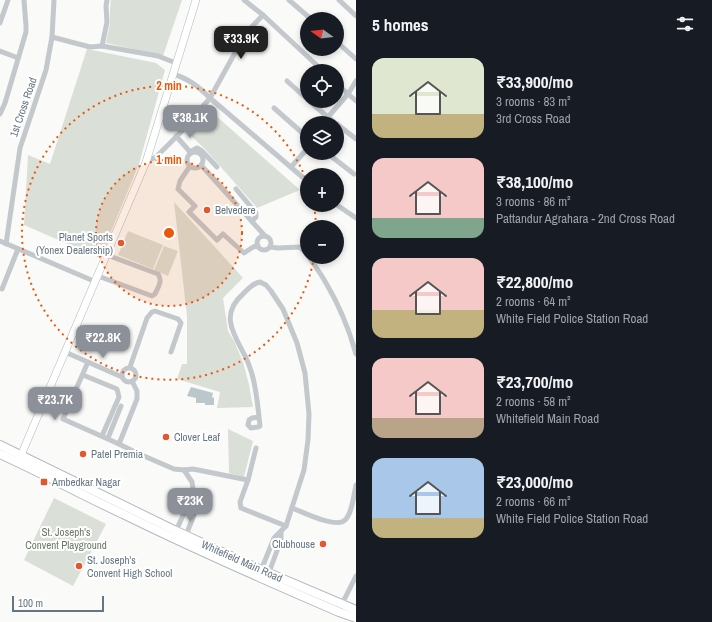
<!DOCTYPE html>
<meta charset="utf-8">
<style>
:root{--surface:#171b24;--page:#20242c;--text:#f1f3f6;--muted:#9ea1a6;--accent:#8c9099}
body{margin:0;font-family:"Archivo Narrow",sans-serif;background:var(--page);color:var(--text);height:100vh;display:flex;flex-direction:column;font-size:15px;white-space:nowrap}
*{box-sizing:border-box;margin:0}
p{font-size:13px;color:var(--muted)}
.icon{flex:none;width:22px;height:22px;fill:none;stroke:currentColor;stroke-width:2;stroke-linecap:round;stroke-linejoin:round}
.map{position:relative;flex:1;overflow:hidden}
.details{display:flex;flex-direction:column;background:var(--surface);width:356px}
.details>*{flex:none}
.needle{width:26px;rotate:284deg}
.controls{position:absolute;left:300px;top:12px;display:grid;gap:8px}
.controls a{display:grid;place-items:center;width:44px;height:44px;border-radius:50%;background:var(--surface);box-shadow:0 2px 6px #0003;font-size:20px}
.scale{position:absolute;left:12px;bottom:10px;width:92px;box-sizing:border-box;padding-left:4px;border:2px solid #657683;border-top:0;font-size:11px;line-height:14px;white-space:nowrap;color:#657683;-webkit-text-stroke:3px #fff;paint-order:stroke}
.price{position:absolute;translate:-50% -34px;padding:0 9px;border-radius:8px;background:var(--accent);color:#fff;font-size:13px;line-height:26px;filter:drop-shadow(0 1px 2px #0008)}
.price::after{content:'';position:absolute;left:50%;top:24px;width:12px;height:9px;margin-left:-6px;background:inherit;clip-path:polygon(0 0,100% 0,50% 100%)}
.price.current{background:#222;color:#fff}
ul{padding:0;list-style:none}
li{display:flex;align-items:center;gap:12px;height:100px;padding:0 16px}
li span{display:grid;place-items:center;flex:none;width:112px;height:80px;border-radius:12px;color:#555}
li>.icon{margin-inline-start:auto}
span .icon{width:48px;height:48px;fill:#fffc;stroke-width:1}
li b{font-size:17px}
h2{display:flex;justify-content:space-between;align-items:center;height:48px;padding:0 16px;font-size:17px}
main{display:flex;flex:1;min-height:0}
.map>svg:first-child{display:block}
.green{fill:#dadfd7}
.water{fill:#bbc7cb}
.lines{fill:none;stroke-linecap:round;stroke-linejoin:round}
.secondary-casing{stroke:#b3babf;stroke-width:8}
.primary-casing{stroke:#b5babe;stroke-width:10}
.street{stroke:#c3c8cc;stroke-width:5}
.secondary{stroke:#fff;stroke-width:7}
.primary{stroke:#fff;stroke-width:8}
.ring{fill:none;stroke:#e8590c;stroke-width:2;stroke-dasharray:2 4}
.poi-dot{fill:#e4572e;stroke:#fff;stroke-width:1.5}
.labels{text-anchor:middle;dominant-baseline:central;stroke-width:4;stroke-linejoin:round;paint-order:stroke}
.street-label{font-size:11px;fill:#657683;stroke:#fff}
.poi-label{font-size:11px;fill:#657683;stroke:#fff;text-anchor:start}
.park-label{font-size:11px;fill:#687a64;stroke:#fff}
.centre{fill:#e8590c;stroke:#fff;stroke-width:2}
.ring-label{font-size:12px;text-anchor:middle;font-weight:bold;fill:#e8590c;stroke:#fff;stroke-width:4;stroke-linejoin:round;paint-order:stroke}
</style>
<main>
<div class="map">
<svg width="356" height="622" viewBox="0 0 356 622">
<rect width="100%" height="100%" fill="#fafaf8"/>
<g class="green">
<path d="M 111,0 L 182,0 L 163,56 L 106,43 L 110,23 L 110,8 Z"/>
<path d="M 87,49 L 156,63 L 165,70 L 139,164 L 100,258 L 24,225 L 28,155 L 50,164 Z"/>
<path d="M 206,107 L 300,190 L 257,208 L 204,148 L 185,130 Z"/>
<path d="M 174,202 L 243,278 L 223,298 L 228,331 L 234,341 L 243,362 L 249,385 L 253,407 L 217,408 L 220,392 L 177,379 L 182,364 L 187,364 L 187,316 Z"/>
<path d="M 128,231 L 163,245 L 153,269 L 118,255 Z"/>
<path d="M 164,246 L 178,251 L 168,276 L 154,270 Z"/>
<path d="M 228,429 L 253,441 L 244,477 L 229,473 Z"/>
<path d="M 54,498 L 106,524 L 73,586 L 24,560 Z"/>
</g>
<path class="water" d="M 191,387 L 213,393 L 212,397 L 214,398 L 214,405 L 205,405 L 205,403 L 196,403 L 196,398 L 187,396 Z"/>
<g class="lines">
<g class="secondary-casing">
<path id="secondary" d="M 19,460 L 146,162 L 196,0"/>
</g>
<g class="primary-casing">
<g id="primary">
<path d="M 0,445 L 176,531 L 257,568 L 356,610"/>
<path d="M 0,454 C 42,473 82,495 123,514 C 194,549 267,581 339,612 L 356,618"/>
</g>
</g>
<g class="street">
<path d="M 244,0 L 263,15 L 323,71"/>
<path d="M 289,0 L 311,19"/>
<path d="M 339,0 L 356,16"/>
<path d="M 0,23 L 8,0"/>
<path d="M 52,37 L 90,47 L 102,46 L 158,56 L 176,63"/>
<path d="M 337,42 L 356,59"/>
<path d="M 102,46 L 107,22 L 106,6 L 107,0"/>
<path d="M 0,51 L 18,58"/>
<path d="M 173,74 C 189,79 198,86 210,98 L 307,181"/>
<path d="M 287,81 L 307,99"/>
<path d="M 337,84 L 356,101"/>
<path d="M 309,101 L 335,123"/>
<path d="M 274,108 L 307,137"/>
<path d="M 0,114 L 5,103 L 26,32 L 26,26 L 24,0"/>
<path d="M 324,123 L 328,117 L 348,94 L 356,81"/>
<path d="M 337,124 L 356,139"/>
<path d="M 176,136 L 191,153"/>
<path d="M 190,152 L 197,148 L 202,151 L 217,167"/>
<circle cx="195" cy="160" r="8"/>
<path d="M 327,153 L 354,174"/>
<path d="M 146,162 L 156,157 L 179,134 L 210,98 L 246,33 L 263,15"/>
<path d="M 201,165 L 265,236"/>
<path d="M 190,166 L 180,181 L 178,189 L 195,206 L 189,212 L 217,240 L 223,234 L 244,253 L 253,247 L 258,246"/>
<path d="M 291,167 L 307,149"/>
<path d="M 236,189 L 256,213 L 256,217 L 252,221"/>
<path d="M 337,205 L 356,218"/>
<circle cx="264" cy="243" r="7"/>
<path d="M 0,241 L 96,282"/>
<path d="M 6,244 L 20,148 L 46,70 L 52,37 L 54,0"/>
<path d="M 270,247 L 278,248 L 300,247 L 307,254"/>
<path d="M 309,257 C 315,266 321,274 326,283 C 339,305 349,329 356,354"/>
<path d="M 98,276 L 152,296 L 155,294 C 158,287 163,281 158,274 L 107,255"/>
<path d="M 2,289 L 18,249"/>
<path d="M 65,352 L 122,377"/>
<path d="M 88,362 L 63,419 L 119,444"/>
<path d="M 130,367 L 147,318 L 152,312 L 155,311 L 178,319 L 181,323 L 171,352"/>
<circle cx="129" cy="375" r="7"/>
<path d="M 83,375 L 117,389 L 119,397 L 102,436"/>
<path d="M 132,381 L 137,391 L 137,399 L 119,444 L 137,453 L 174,469 L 184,470 L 193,469 L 248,480 L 240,502 L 241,508 L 286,526"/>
<path d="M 259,417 L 252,418 L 249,420 L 248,425 L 251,428 L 258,427 L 260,426 C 258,409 257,391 252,374 C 250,368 248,361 244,354 C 233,333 220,314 243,294 C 248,289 253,283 260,282 L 266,285 L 271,291 L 283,309 L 297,343 L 305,373 L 309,414 L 308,440 L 304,470 L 286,526 L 281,531"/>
<path d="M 108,438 L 121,406"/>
<path d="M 184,470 L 192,482 L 193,489 L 192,505 L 194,515 L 186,535"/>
<path d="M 248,480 L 256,448"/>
<path d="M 292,508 C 303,512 336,529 345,520 C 352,514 354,494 356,485"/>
<path d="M 176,531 L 185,511 L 192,505"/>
<path d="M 259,572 L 264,563 L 274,538 L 281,531 L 281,540 L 268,575"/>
<path d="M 342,604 L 356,576"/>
</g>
<use href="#secondary" class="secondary"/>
<use href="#primary" class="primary"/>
</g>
<circle cx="169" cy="233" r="73" fill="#e8590c" fill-opacity=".12"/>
<g class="ring">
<circle cx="169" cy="233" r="73"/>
<path d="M314 257A147 147 0 1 1 307 182M314 206A147 147 0 0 1 316 227"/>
</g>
<g class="poi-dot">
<circle cx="207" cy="210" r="4"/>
<circle cx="121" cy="243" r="4"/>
<circle cx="166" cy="437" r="4"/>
<circle cx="83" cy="454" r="4"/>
<rect x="40" y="478" width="8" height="8" rx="2"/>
<circle cx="323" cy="544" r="4"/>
<circle cx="79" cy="566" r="4"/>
</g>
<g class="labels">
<g class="street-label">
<text transform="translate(23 107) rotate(-71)">1st Cross Road</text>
<text transform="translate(242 561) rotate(24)">Whitefield Main Road</text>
</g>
<g class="poi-label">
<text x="215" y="210">Belvedere</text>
<text x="113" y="237" text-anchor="end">Planet Sports<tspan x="113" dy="13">(Yonex Dealership)</tspan></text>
<text x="174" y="437">Clover Leaf</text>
<text x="91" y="454">Patel Premia</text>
<text x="52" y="482">Ambedkar Nagar</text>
<text x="315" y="544" text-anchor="end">Clubhouse</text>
<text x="87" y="560">St. Joseph's<tspan x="87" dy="13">Convent High School</tspan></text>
</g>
<g class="park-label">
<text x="66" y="532">St. Joseph's<tspan x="66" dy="13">Convent Playground</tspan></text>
</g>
</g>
<circle cx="169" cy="233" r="6" class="centre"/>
<g class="ring-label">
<text x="169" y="90">2 min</text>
<text x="169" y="164">1 min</text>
</g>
</svg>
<div class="controls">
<a><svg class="needle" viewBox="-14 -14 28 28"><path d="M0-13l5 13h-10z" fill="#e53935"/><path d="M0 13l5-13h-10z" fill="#9ea1a6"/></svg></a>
<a><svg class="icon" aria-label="locate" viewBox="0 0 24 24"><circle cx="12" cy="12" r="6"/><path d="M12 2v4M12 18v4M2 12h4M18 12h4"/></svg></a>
<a><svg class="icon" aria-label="layers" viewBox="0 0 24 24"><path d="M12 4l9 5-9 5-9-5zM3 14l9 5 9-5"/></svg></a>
<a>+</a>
<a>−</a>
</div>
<div class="scale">100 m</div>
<b class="price current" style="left:241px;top:60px">₹33.9K</b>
<b class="price" style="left:190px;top:139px">₹38.1K</b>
<b class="price" style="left:103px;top:359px">₹22.8K</b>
<b class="price" style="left:55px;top:421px">₹23.7K</b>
<b class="price" style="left:190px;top:522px">₹23K</b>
</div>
<section class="details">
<h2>5 homes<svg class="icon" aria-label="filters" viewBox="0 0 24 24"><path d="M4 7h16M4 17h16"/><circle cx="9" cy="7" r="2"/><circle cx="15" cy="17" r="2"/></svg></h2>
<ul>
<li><span style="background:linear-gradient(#dfe7d0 70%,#c2b280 0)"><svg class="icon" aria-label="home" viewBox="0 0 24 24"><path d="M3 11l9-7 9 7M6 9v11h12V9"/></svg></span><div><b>₹33,900/mo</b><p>3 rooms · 83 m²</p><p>3rd Cross Road</p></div></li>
<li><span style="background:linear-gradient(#f6c9c9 75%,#7fa58c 0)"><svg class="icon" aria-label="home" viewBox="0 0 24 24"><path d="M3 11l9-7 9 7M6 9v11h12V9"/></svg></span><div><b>₹38,100/mo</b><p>3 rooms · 86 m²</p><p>Pattandur Agrahara - 2nd Cross Road</p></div></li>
<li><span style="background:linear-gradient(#f6c9c9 65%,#c2b280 0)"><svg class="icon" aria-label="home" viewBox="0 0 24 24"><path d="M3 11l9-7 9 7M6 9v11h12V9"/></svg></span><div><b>₹22,800/mo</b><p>2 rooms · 64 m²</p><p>White Field Police Station Road</p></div></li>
<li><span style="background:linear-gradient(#f6c9c9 75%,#b9a48a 0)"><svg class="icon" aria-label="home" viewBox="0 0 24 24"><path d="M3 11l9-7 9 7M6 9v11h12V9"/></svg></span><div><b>₹23,700/mo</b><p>2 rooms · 58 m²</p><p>Whitefield Main Road</p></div></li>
<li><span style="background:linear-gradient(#a9c7e8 75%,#c2b280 0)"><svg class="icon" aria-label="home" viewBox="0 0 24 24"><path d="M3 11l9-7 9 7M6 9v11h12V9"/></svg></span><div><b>₹23,000/mo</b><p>2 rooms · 66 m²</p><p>White Field Police Station Road</p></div></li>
</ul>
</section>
</main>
